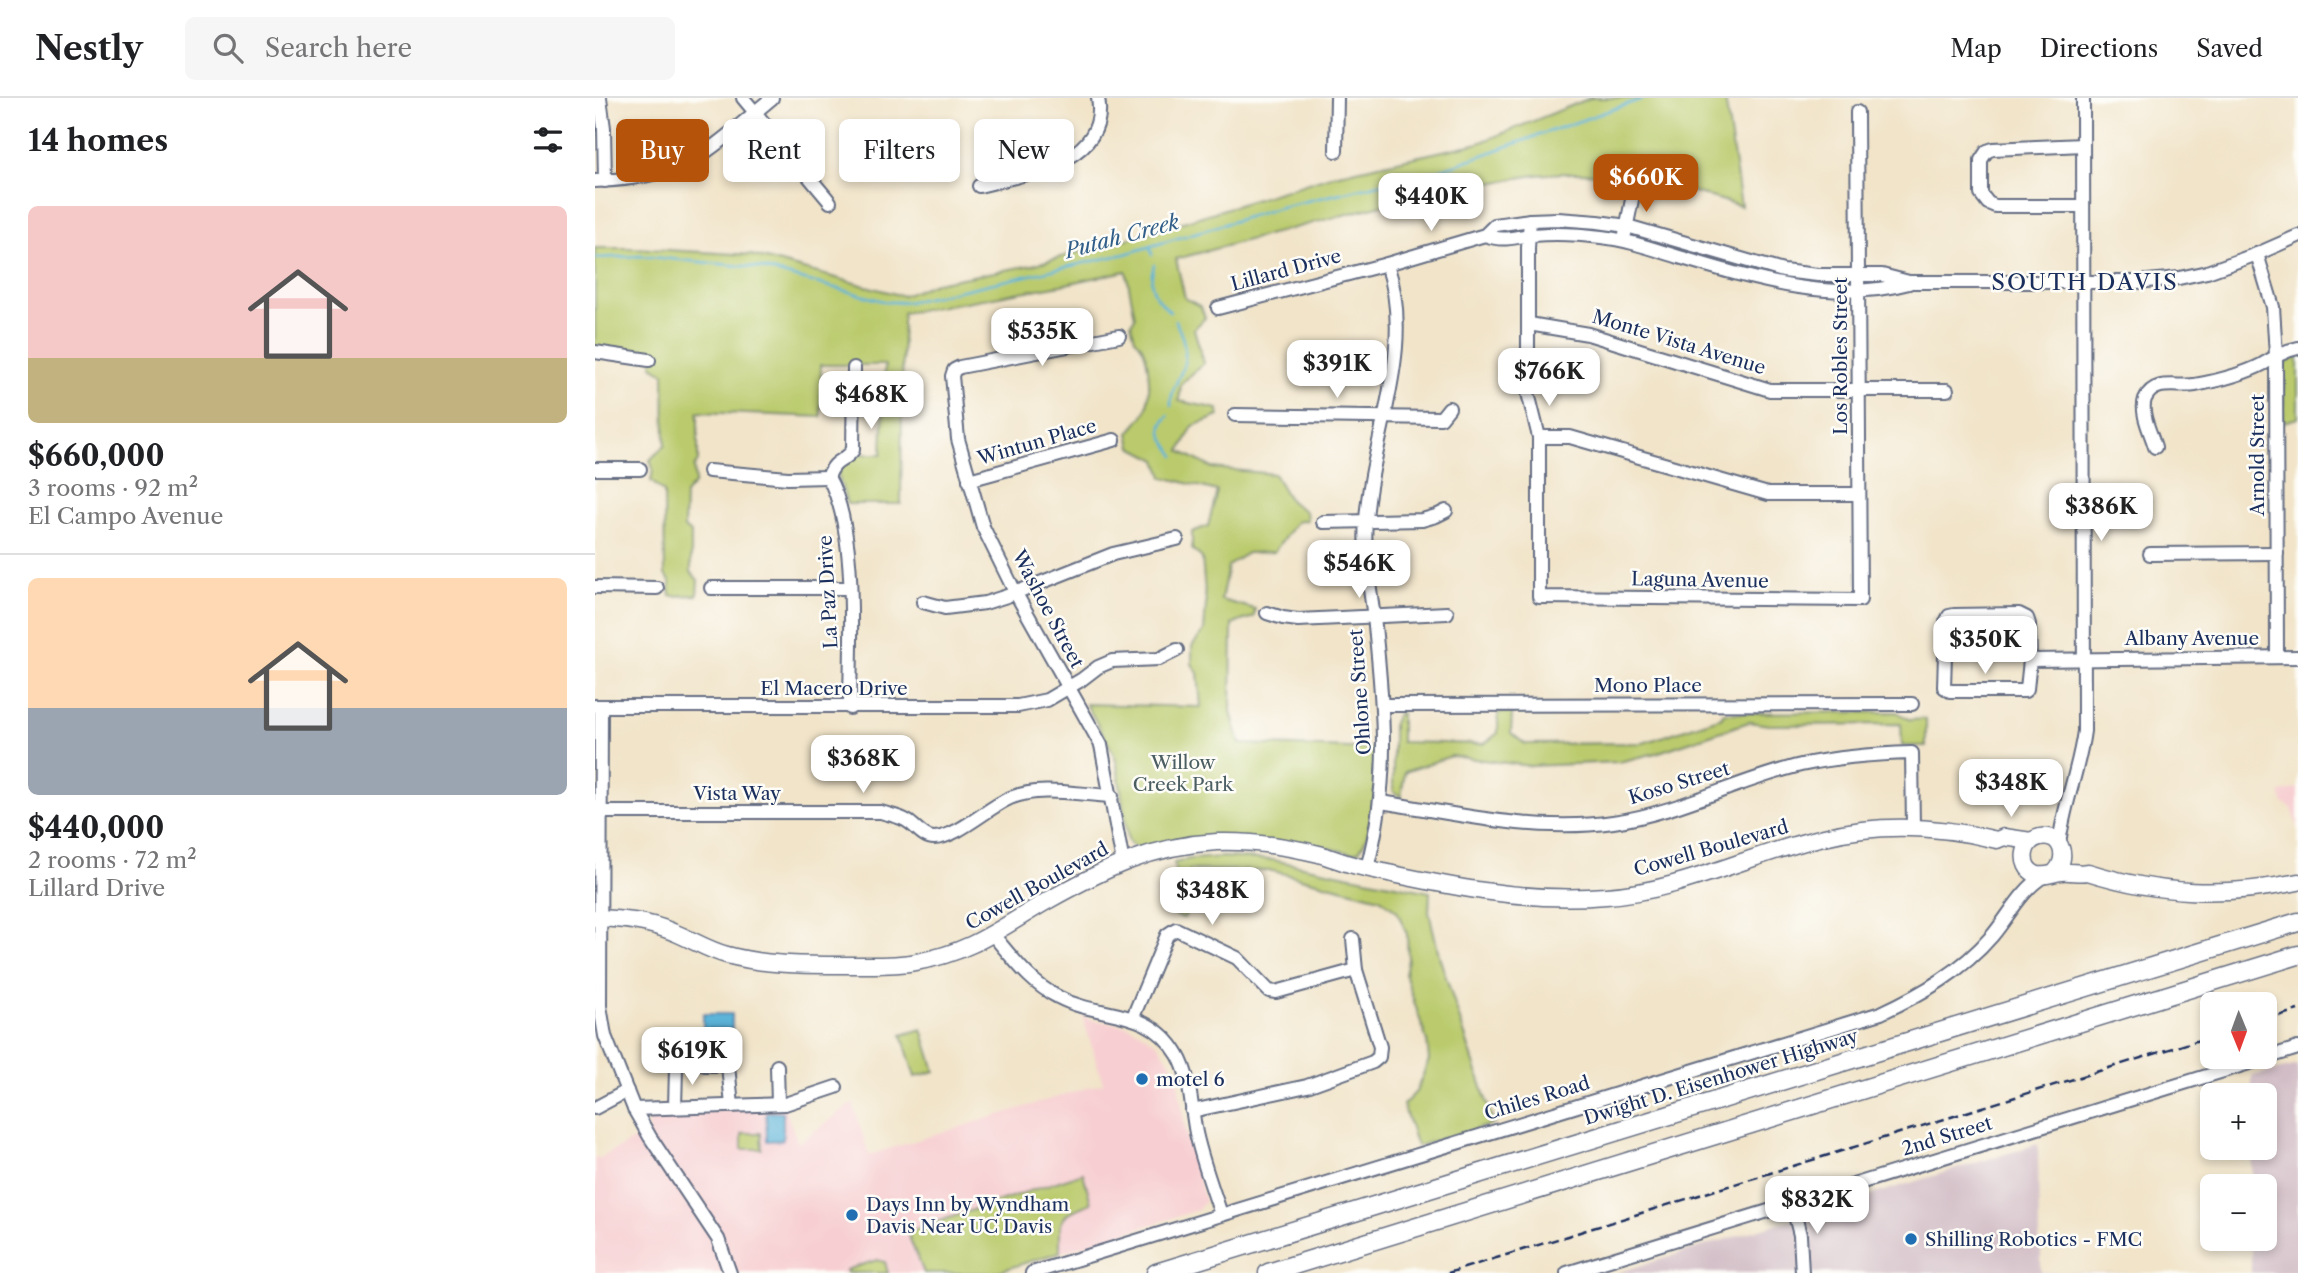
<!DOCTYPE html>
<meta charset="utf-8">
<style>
:root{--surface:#fff;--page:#f6f6f6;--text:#202124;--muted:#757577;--line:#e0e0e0;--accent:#b45309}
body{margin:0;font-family:"Libre Caslon Text",serif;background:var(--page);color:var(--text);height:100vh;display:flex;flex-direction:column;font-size:26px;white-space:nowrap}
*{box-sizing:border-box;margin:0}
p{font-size:23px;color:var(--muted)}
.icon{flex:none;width:38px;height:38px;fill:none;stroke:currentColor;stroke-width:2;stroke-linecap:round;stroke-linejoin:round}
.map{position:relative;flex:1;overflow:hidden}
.panel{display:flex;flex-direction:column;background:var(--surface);width:595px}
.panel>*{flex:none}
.guide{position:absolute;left:21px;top:21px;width:665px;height:63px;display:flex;gap:14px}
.needle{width:46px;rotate:179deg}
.tools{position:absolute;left:1605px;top:894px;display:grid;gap:14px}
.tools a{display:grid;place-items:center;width:77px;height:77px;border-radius:10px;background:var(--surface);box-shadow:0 4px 10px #0003;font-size:35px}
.price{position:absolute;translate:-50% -60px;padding:0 16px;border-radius:14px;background:#fff;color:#222;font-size:23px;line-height:46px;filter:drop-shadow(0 2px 4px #0008)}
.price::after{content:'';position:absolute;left:50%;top:42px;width:21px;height:16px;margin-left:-10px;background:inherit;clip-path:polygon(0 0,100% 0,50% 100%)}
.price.current{background:var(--accent);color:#fff}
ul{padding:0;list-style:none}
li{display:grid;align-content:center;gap:14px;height:371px;padding:0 28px}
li+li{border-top:2px solid var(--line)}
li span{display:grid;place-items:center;height:217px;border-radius:10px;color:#555}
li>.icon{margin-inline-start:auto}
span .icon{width:126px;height:126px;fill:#fffc;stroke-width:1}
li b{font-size:30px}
h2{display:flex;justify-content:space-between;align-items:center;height:84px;padding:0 28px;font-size:30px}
.pill{padding:0 24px;border-radius:10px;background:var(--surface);box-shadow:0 4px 10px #0003;font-size:24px;line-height:63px}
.pill.current{background:var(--accent);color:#fff}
header{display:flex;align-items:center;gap:42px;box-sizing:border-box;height:98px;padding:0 35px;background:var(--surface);border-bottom:2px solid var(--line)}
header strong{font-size:33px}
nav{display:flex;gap:38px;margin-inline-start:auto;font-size:24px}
.search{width:490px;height:63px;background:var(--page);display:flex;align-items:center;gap:18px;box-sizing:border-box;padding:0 24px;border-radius:10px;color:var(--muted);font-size:26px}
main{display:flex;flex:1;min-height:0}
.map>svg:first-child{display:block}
.built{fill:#f7cfd2}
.industrial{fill:#d2bdc6}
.green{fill:#baca6c;stroke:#6a7c65;stroke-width:2}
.water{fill:#5bb4d9;stroke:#3b729c;stroke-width:2}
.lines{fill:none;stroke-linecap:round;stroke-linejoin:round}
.stream{stroke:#5bb4d9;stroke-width:2.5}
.minor-casing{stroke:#666e83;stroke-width:16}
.major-casing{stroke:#666e83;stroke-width:19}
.highway-casing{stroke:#666e83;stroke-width:21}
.minor{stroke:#fff;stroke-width:12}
.major{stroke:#fff;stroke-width:16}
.highway{stroke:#fff;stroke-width:18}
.rail{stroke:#1b2f5e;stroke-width:2.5;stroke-dasharray:10 5;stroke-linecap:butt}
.poi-dot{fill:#1f6fb2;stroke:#fdfcf7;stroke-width:2.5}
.labels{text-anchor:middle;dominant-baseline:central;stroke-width:5;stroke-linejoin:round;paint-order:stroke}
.street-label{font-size:19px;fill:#1b2f5e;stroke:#fdfcf7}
.park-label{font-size:19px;fill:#4b5e62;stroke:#fdfcf7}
.poi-label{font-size:19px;fill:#1b2f5e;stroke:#fdfcf7;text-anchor:start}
.water-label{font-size:21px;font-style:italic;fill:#315e89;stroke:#fdfcf7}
.quarter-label{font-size:23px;letter-spacing:2px;fill:#1b2f5e;stroke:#fdfcf7}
</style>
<header>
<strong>Nestly</strong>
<div class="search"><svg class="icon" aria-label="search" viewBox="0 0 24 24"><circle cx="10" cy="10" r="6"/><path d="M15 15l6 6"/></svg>Search here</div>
<nav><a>Map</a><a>Directions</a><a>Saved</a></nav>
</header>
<main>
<section class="panel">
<h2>14 homes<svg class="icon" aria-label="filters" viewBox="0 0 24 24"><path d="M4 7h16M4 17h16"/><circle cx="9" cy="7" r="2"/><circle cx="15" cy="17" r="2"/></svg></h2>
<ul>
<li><span style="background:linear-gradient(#f6c9c9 70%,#c2b280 0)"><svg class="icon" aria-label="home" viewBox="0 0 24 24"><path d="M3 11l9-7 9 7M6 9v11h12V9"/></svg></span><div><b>$660,000</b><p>3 rooms · 92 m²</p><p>El Campo Avenue</p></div></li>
<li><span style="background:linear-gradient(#ffd9b3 60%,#9aa5b1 0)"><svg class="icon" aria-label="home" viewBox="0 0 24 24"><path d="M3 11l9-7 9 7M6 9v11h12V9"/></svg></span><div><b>$440,000</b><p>2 rooms · 72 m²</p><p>Lillard Drive</p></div></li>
</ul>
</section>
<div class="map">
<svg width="1703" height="1175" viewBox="0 0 1703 1175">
<rect width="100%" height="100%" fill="#fdfcf7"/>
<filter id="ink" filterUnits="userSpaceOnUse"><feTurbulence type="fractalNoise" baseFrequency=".0143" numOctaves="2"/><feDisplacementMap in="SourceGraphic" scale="14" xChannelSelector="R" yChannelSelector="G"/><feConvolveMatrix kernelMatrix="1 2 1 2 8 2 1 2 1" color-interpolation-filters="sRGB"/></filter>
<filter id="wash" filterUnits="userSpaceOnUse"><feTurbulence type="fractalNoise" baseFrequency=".00686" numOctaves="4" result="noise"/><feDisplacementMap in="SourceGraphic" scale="28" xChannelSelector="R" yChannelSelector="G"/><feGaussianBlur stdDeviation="1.57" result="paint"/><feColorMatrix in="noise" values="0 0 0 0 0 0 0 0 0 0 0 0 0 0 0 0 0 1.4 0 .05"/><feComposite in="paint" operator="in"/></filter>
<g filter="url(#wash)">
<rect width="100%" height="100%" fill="#f1e4c9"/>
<g class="built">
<path d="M 1703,690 L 1703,730 L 1697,710 L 1688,705 L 1685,695 Z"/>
<path d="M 487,917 L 497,922 L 530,927 L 544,933 L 564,947 L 575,964 L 583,985 L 591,1036 L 610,1103 L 603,1112 L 399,1175 L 0,1175 L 0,1060 L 5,1060 L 53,1034 L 53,1014 L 190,1010 L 203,1045 L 258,1005 L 274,1057 L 508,985 Z"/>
</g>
<g class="industrial">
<path d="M 1703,967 L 1703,1175 L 1656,1175 L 1656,1141 L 1670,1141 L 1670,1088 L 1657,1088 L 1657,1050 L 1670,1050 L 1670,998 L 1657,997 L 1657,978 Z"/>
<path d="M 1443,1046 L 1444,1146 L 1446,1147 L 1446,1174 L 1557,1175 L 1021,1175 Z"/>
</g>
<g class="green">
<path d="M 995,0 L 1130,0 L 1146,108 L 1032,74 L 1029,78 L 1007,72 L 1006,76 C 958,73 930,77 884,88 L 882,82 L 581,161 L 590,200 L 606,209 L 610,220 L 599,231 L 609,265 L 586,286 L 584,303 L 623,311 L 624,318 L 598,328 L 585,353 L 617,370 L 679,376 L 695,403 L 711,414 L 712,422 L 701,424 L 679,454 L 652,455 L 633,468 L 626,502 L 660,511 L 659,519 L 637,526 L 636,614 L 645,646 L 782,651 C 781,679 781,731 764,753 L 757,755 L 709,745 L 545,750 L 536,747 L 533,742 L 522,666 L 518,654 L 491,606 L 606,609 L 603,575 L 597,566 L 597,548 L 609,533 L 611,506 L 607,460 L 597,451 L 597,434 L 613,428 L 622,393 L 568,379 L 562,362 L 537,349 L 534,335 C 539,328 548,320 551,312 C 556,294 556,252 540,241 L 536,226 L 540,219 L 531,173 L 466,187 L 308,215 L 306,406 L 252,406 L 243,376 L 246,368 L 263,356 L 287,356 L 290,267 L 226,267 L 226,319 L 103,314 L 103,363 L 99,369 L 100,385 L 90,396 L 89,430 L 96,435 L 96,474 L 103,482 L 102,497 L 75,498 L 75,483 L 70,477 L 69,394 L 56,383 L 58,371 L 55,362 L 70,347 L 69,275 L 57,268 L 58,257 L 0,251 L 0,150 L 40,150 L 156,157 L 308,198 L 340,185 L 437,167 L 546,137 L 739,77 L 884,45 Z"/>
<path d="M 1703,259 L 1703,320 L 1688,324 L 1689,269 L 1692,264 Z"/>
<path d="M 903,614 L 917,615 L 916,635 L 930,646 L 1048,645 L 1127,619 L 1128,615 L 1302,614 L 1315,622 L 1331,621 L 1331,648 L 1307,648 L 1306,626 L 1174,627 L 1154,624 L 1061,655 L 1024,664 L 935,668 L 856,658 L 810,674 L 806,699 L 798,693 L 798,625 L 803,616 L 806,615 L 806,644 L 889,646 L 903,635 Z"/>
<path d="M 629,759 L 678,762 L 835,794 L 834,814 L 845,861 L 899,1026 L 822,1048 L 808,1007 L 821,994 L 834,962 L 832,943 L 810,876 L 813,861 L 812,836 L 802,813 L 785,800 L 678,773 L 595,772 L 591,779 L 596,806 L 589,820 L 581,818 L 586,805 L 579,765 L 595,761 Z"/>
<path d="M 327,931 L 340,973 L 320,979 L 307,937 Z"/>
<path d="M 147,1035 L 166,1035 L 167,1051 L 147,1051 Z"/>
<path d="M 488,1075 L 496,1105 C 462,1119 465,1118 465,1154 L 398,1175 L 329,1175 L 312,1134 Z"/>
<path d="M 282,1162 L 290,1164 L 293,1175 L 252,1175 L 251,1172 Z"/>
</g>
<g class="water">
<rect x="108" y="916" width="29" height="15"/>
<path d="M 171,1014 L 188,1014 L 188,1042 L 172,1043 Z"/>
</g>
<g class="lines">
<g class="stream">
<path d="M 555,148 L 557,157"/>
<path d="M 0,160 L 46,158 L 165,170 L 292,204 L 313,204 L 530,156 L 686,109 L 845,72 L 1050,0"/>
<path d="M 559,167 C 552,190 560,199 575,214"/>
<path d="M 576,308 C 575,290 586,280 589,266 C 593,250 586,235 580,222"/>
<path d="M 573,318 C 559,332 571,344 580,358"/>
</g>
</g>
</g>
<g filter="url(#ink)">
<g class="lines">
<g class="minor-casing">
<g id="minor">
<path d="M 5,0 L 9,30 L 10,83"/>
<path d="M 148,0 L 235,104"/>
<path d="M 741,53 L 742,0"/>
<path d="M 0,83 C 38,82 77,76 109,55 C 133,39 155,18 177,0"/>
<path d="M 384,88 C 428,76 515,65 503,0"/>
<path d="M 1488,108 L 1400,108 L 1393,105 L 1386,96 L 1386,62 L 1392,53 L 1398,51 L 1488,47"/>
<path d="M 935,122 L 933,150 L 933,295 L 944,339 L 944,499 L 1265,502 L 1262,14"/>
<path d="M 1030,136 L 1041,82"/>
<path d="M 890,137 C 910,144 917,139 937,137 C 960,135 983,136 1006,139 C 1033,142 1058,151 1084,159 C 1158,181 1236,206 1314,185"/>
<path d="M 1662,156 L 1678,209 L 1681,257 L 1682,559"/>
<path d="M 623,210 L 792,166 L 890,137 L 900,127 L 935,122 L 963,121 L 1003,124 L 1032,128 L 1188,173 L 1223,177 L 1287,177 L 1314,184 L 1542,184 L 1584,180 L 1612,174 L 1662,156 L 1703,138"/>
<path d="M 934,226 L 993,236 L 1175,292 L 1352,292"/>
<path d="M 524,238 L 365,269 L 359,272 L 357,278 L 363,341 L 388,429 L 420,494 L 506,647 L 528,765"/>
<path d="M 0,254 L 54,262"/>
<path d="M 640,317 L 846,320 L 854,310"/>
<path d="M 944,339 L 975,339 L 1173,396 L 1264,396"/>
<path d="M 1560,349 C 1556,335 1545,315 1550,301 C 1559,280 1583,290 1600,287 C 1621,283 1649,276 1668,266 C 1680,259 1689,253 1703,250"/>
<path d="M 0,371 L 45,371"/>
<path d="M 114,373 L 193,380 L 233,379"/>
<path d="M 233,379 C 264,433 255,547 255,610"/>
<path d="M 233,379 C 241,359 249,365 258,352 L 259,270"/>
<path d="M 374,382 L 519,342"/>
<path d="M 728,424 L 827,422 L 841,418 L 851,413"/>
<path d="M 1555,456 L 1682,455"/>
<path d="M 0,489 L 62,490"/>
<path d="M 116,490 L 255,490"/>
<path d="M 328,504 L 350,510 L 390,505 L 412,498 L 518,456 L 582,441"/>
<path d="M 672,515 L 688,520 L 703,522 L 852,515"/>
<path d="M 1435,562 L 1432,591 L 1430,593 L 1355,593 L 1349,589 L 1351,524 L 1354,518 L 1359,517 L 1424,516 L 1432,520 L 1434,526 L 1435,562 L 1703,559"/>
<path d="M 788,607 L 1317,606"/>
<path d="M 0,608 L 423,608 L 452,602 L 486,582 L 503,569 L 517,563 L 564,561 L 582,552"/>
<path d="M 6,608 L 5,908 L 10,938 L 39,1011 L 55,1039 L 123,1141 L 135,1175"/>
<path d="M 786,704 C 862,716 941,735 1018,724 C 1083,715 1143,682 1206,667 C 1242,659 1280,656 1317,655 L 1318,729"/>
<path d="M 1,714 L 286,714 C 295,717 304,718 312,723 C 321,728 328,740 339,740 C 363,739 392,710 415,700 C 445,687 485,697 517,698"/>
<path d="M 1464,747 C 1468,708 1484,672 1489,633 L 1488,0"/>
<path d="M 772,770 C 795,685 789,614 780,528 C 776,493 768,457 771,422 C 777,336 821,252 792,166"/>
<path d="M 398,837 C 418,860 435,885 463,899 C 506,922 553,907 583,957 C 596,979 596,1010 601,1035 C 607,1062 617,1090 626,1116"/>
<path d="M 538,919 L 572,837 L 581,831 L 642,860 L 674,893 L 681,894 L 761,872"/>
<path d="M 110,967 L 133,967 L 137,1008"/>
<path d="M 182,968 L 183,1006"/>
<path d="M 80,1009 L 81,970"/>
<path d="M 0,1010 L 32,993"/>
<path d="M 39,1011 L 190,1006 L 241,989"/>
<path d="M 597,1013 L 712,988 L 778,964 L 784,959 L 785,949 L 761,872 L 758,841"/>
<path d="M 1197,1106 L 1205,1137 L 1207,1175"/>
<path d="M 437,1175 L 1286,915 C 1327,896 1367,873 1397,838 C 1414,818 1426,792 1449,778"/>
<path d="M 972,1175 L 1703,950"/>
</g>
</g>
<g class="major-casing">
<g id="major">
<path d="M 1459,775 C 1474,762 1468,735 1445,739 C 1427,743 1424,768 1440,776 C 1449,780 1457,775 1466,774 C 1476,773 1484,776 1493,774 C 1566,797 1629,799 1703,784"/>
<path d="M 0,820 C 28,821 52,823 78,834 C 96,841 113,852 132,857 C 173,868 214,867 255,867 C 277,867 299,868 321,864 C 377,854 405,830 452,803 C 507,772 557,747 622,744 C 656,743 691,748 724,756 C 738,760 751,766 766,769 C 847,787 927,805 1011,798 C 1087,793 1155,756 1229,739 C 1286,725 1345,728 1402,742 L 1409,739 L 1436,743"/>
</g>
</g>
<g class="highway-casing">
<g id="highway">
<path d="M 561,1175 L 1703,824"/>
<path d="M 673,1175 L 1703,857"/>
</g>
</g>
<use href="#minor" class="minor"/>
<use href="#major" class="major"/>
<use href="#highway" class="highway"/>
<g class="rail">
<path d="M 1670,922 L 1703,912"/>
<path d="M 853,1175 L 1617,938"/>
</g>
</g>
</g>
<g class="poi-dot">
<circle cx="547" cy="981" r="7"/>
<circle cx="257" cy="1117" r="7"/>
<circle cx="1316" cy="1141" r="7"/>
</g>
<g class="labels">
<g class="street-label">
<text transform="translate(691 172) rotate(-15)">Lillard Drive</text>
<text transform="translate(1084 244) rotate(17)">Monte Vista Avenue</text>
<text transform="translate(1245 258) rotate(-90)">Los Robles Street</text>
<text transform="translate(442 344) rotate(-16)">Wintun Place</text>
<text transform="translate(1662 357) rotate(-90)">Arnold Street</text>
<text transform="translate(1105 482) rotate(1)">Laguna Avenue</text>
<text transform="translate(233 494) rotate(-93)">La Paz Drive</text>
<text transform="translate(453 511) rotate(62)">Washoe Street</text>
<text x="1597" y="540">Albany Avenue</text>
<text x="1053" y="587">Mono Place</text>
<text x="239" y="590">El Macero Drive</text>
<text transform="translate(765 594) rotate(-94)">Ohlone Street</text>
<text transform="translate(1084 685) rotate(-17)">Koso Street</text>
<text x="142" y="695">Vista Way</text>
<text transform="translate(1116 750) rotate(-16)">Cowell Boulevard</text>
<text transform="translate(442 788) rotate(-29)">Cowell Boulevard</text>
<text transform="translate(1126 979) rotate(-17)">Dwight D. Eisenhower Highway</text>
<text transform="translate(942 1000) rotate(-17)">Chiles Road</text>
<text transform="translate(1352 1038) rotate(-17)">2nd Street</text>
</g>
<g class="park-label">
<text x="588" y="664">Willow<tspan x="588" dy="22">Creek Park</tspan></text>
</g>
<g class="poi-label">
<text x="561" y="981">motel 6</text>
<text x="271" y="1106">Days Inn by Wyndham<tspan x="271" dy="22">Davis Near UC Davis</tspan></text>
<text x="1330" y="1141">Shilling Robotics - FMC</text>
</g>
<g class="water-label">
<text transform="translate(527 138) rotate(-15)">Putah Creek</text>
</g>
<g class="quarter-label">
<text x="1490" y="184">SOUTH DAVIS</text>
</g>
</g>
</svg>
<div class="tools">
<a><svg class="needle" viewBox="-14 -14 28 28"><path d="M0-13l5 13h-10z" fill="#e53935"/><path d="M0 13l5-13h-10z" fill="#757577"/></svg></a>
<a>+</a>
<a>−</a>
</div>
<b class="price current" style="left:1051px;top:116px">$660K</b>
<b class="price" style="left:836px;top:135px">$440K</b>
<b class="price" style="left:447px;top:270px">$535K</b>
<b class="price" style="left:742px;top:302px">$391K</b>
<b class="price" style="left:954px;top:310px">$766K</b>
<b class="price" style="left:276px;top:333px">$468K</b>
<b class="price" style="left:1506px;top:445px">$386K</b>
<b class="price" style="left:764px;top:502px">$546K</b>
<b class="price" style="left:1390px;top:578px">$350K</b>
<b class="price" style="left:268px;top:697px">$368K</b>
<b class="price" style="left:1416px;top:721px">$348K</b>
<b class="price" style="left:617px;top:829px">$348K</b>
<b class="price" style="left:97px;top:989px">$619K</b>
<b class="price" style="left:1222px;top:1138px">$832K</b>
<div class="guide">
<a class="pill current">Buy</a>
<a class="pill">Rent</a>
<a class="pill">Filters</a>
<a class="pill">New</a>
</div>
</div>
</main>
